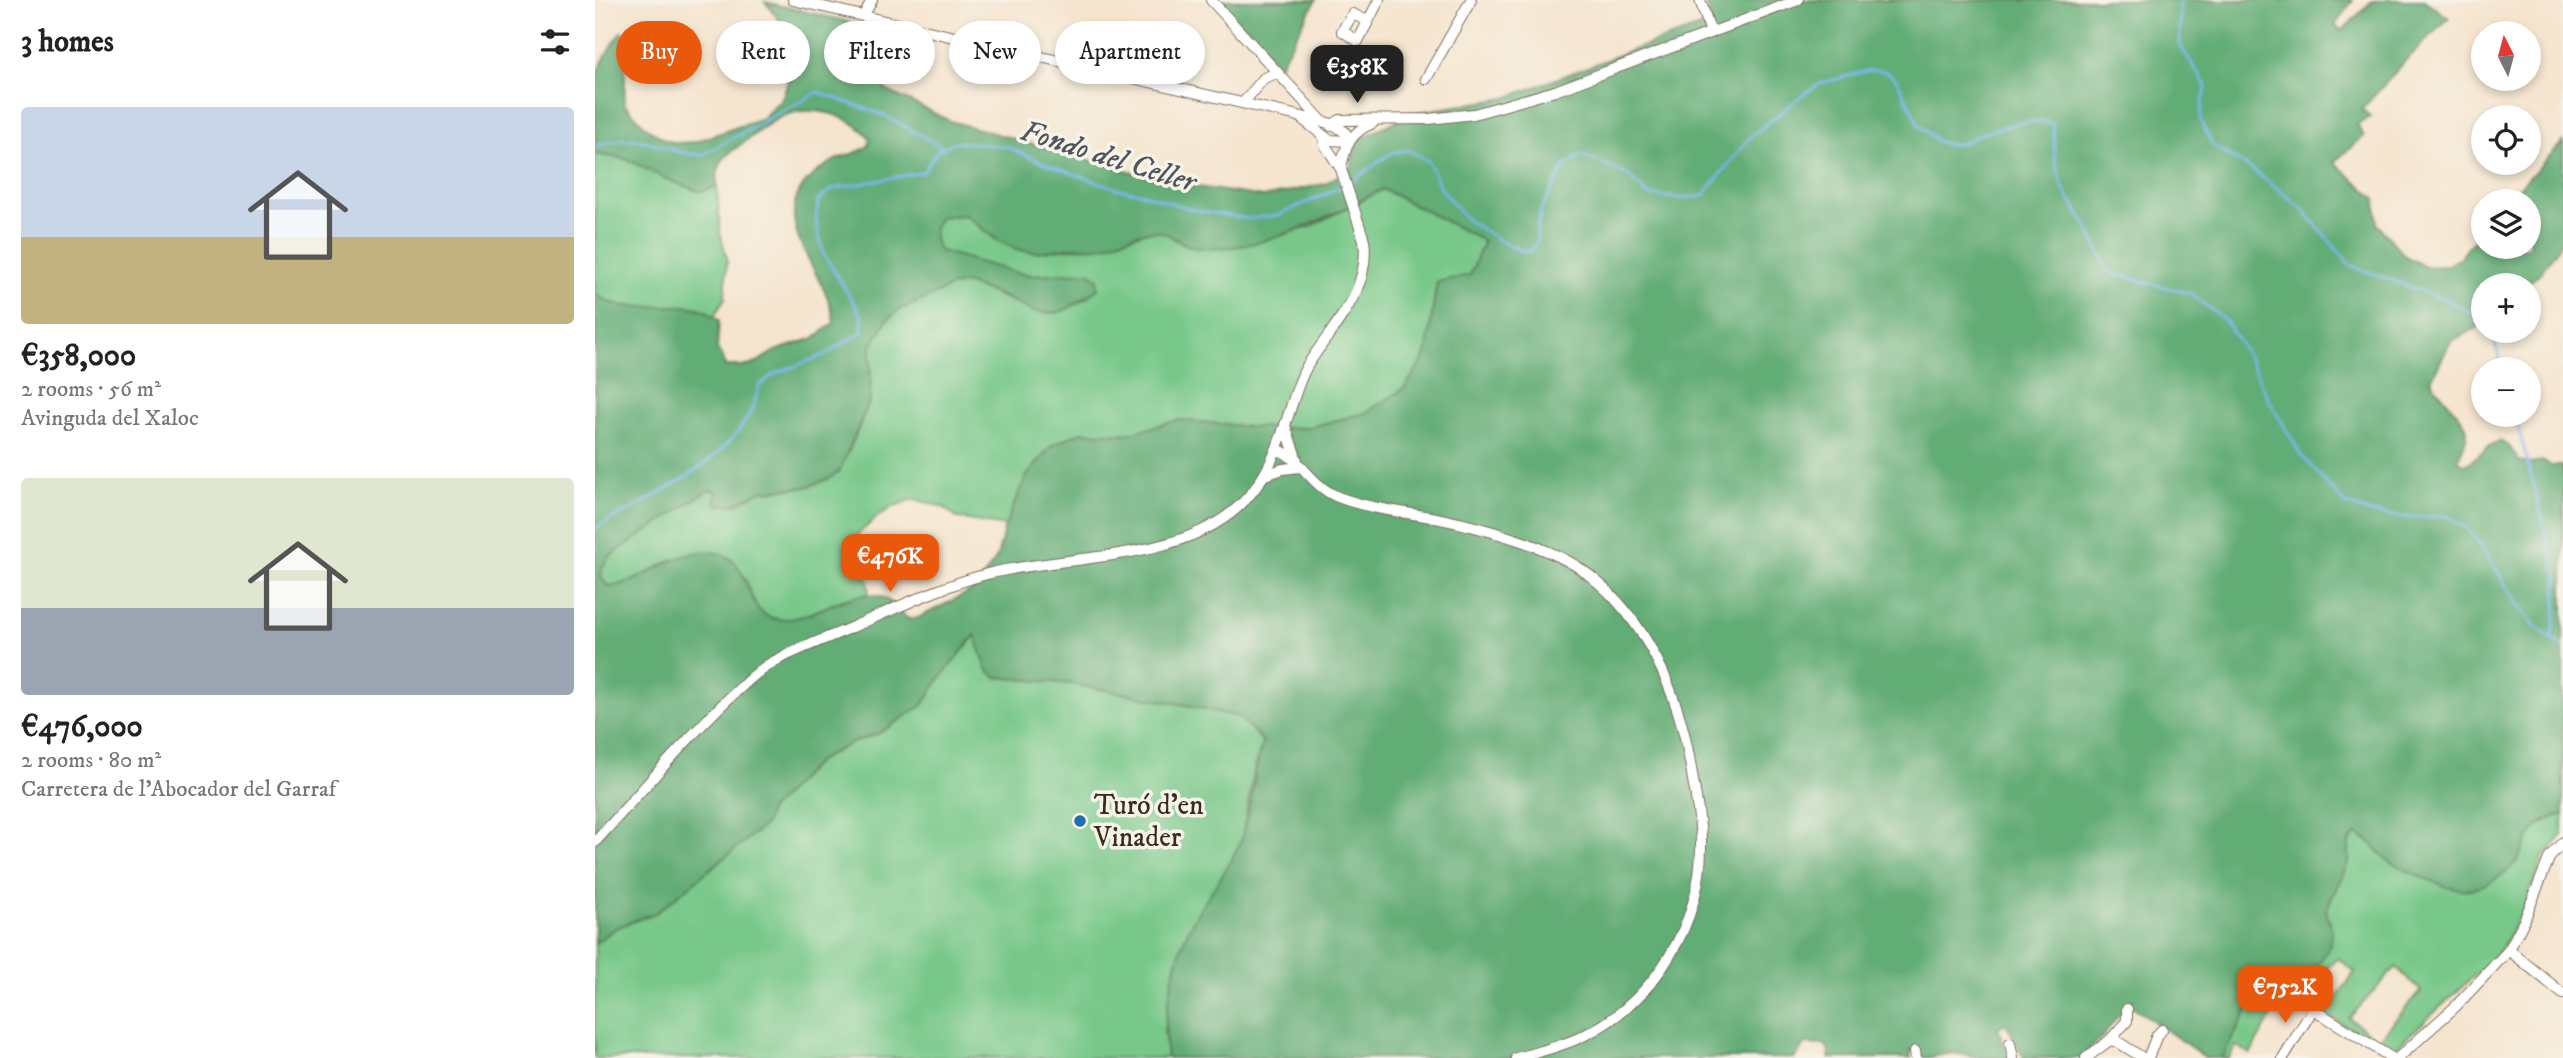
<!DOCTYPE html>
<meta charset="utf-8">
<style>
:root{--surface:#fff;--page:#f2f2f2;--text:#222;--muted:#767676;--accent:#ea580c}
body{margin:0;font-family:"IM FELL DW Pica",serif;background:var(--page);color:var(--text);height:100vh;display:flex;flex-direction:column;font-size:26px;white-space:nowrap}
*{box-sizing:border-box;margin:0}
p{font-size:23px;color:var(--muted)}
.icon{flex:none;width:38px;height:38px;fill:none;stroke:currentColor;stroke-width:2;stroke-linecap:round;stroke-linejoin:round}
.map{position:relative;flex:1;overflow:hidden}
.panel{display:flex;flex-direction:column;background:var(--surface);width:595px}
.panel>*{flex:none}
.top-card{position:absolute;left:21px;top:21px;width:665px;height:63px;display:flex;gap:14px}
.needle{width:46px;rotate:354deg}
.tools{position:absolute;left:1876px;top:21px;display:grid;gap:14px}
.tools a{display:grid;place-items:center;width:70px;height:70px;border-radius:50%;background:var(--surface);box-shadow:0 4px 10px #0003;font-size:35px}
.price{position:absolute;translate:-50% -60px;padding:0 16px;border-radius:14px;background:var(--accent);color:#fff;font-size:23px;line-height:46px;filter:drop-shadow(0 2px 4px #0008)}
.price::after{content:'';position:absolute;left:50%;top:42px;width:21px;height:16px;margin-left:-10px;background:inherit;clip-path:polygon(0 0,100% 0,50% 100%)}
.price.selected{background:#222;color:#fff}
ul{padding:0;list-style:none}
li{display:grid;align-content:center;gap:14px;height:371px;padding:0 21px}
li span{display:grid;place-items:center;height:217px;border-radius:7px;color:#555}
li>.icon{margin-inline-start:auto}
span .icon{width:126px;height:126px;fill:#fffc;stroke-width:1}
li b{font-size:30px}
h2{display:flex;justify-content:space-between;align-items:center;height:84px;padding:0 21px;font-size:30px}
.chip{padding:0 24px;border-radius:32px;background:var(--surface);box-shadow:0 4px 10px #0003;font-size:24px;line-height:63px}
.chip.selected{background:var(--accent);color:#fff}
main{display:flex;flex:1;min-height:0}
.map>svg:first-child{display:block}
.green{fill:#78c889;stroke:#5a7954;stroke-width:2;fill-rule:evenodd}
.forest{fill:#62ac75;stroke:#4e6b4a;stroke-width:2;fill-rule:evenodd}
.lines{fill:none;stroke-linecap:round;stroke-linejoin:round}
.stream{stroke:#7cb9ee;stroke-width:2.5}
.minor-casing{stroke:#7c6b5c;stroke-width:12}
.minor{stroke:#fff;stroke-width:10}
.poi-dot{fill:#1f6fb2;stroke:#f7f3e8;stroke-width:2.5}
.labels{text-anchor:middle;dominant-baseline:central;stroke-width:7;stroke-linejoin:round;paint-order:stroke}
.poi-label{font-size:28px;fill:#3b2a1e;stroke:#f7f3e8;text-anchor:start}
.water-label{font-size:30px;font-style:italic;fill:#4e555c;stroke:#f7f3e8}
</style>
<main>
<section class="panel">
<h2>3 homes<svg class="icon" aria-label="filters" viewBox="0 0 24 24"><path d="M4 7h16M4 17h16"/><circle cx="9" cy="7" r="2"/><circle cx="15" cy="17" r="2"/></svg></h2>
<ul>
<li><span style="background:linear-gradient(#c9d6e8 60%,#c2b280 0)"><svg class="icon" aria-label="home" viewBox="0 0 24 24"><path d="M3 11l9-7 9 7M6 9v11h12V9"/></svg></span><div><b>€358,000</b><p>2 rooms · 56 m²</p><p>Avinguda del Xaloc</p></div></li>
<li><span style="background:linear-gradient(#dfe7d0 60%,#9aa5b1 0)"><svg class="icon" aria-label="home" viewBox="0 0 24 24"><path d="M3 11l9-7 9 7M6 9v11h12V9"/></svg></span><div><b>€476,000</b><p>2 rooms · 80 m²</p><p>Carretera de l'Abocador del Garraf</p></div></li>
</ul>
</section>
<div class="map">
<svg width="1968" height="1058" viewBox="0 0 1968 1058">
<rect width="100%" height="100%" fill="#f7f3e8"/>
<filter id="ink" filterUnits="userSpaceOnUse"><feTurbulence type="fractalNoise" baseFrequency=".0143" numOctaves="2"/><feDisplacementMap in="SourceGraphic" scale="14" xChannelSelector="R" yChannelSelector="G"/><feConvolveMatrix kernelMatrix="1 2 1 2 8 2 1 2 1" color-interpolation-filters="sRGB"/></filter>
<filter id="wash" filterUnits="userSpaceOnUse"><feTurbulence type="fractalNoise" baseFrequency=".00686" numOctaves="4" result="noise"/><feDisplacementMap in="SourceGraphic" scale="28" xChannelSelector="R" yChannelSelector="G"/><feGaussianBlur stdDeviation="1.57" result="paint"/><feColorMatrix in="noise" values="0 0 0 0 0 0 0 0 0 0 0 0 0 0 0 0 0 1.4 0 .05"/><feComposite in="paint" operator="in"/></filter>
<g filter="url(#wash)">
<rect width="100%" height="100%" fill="#f5e4ce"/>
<g class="green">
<path d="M 0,154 L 32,159 L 69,178 L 103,191 L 109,191 L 122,186 L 125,233 L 132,258 L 130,298 L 119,317 C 84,294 34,321 0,294 Z"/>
<path d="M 788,189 L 889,241 L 875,275 L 842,282 L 831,355 L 810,388 L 770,413 L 711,428 L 655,427 L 583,420 L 533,434 L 486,432 L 457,445 L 431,477 L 410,526 L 362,518 L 348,507 L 323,500 L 315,500 L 298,507 L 283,516 L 263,534 L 255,550 L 257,560 L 273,580 L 274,596 C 263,597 253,598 242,602 C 221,610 184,633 165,611 C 157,603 154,586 149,576 L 78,559 L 34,583 L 12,586 L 6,577 L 7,567 L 15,556 L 112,491 L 122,489 L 120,500 L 122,505 L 139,505 L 166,491 L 212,487 L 233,479 L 254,451 L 275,400 L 276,347 L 292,320 L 304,310 L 358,286 L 370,283 L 427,305 L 472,309 L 494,297 L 465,275 L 436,275 L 418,272 L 345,251 C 337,239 337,230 345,217 L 370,215 L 400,239 L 419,248 L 444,251 L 507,246 L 549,232 L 560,231 L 571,232 L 582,241 L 627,248 L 648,245 L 715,227 Z"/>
<path d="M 380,635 L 392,669 L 401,677 L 478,684 L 596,706 L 645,717 L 668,742 L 660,766 L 646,841 L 625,881 L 573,1003 L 569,1029 L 572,1058 L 0,1058 L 0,943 L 21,928 L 62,912 L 169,825 L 174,811 L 223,761 L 254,744 L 284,733 L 328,705 L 345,678 Z"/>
<path d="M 1968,814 L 1968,835 L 1948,857 L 1929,909 L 1903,954 L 1797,1051 L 1690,993 L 1655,1054 L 1641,1046 L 1634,1058 L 1627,1058 L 1658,1000 C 1687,990 1732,971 1736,937 C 1738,928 1733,918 1731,910 L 1754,861 L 1754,842 L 1761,834 L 1778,842 L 1790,857 L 1921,862 C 1936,834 1936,824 1968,814 ZM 1743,958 L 1760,972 L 1735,1007 L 1719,991 L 1727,972 ZM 1801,967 L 1826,991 L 1783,1040 L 1754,1018 Z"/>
</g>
<g class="forest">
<path d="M 624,0 L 721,0 L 684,66 Z"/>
<path d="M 1110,0 L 1758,0 L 1740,25 L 1747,31 L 1778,0 L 1829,0 L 1854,18 L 1811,60 L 1767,109 L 1775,117 L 1762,125 L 1769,136 L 1739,162 L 1781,199 L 1782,224 L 1810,256 L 1830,267 L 1851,266 L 1866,257 L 1888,228 L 1888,247 L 1934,247 L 1934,201 L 1911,201 L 1968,142 L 1968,239 L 1946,272 L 1931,285 L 1888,285 L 1888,325 L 1856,341 L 1836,380 C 1843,395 1872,418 1872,432 C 1872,441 1867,451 1863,460 L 1870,465 C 1883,458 1891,445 1905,441 L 1914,446 L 1924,461 L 1933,463 L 1949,461 L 1956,466 L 1968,466 L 1968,814 C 1933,824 1939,833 1922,860 C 1917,868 1910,873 1902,878 C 1873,897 1857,890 1827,877 C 1815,872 1799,866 1789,857 C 1776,844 1780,843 1761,834 L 1754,842 L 1754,861 L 1731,910 C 1733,918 1738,928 1736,937 C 1732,971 1687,990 1658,1000 L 1627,1058 L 1611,1058 L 1533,1003 L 1507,1037 L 1485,1058 L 1429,1058 L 1411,1023 L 1403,1027 L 1413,1058 L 1391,1058 L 1358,1053 L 1330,1058 L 1315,1050 L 1316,1058 L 1234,1058 L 1234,1051 L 1231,1045 L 1210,1044 L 1200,1058 L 572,1058 C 566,1021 579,956 597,923 C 611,895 634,871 646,840 C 657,809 658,774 668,741 L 644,717 L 596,706 L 478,684 L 401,677 L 392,669 L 380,635 L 345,678 L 328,705 L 284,733 L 254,744 L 223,761 L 174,811 L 170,825 L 62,912 L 21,928 L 0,943 L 0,294 C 33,319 76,298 109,310 C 114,312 119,317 124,320 L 122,349 L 128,357 L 130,366 L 152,366 L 159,364 L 180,351 L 219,338 L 239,323 C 236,274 166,221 218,175 C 224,170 233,164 240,160 C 251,154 265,154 274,145 L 275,138 C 252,112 211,102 180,120 C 170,125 162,133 153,139 C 133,154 121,158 122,186 L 109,191 L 103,191 L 69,178 L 32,159 L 0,154 L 0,76 L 15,48 L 26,32 L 32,36 L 29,104 L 52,128 L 70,140 L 82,143 L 100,142 L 168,118 L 187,98 L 192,84 L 196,59 L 192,30 L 170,2 L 284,29 L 289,89 L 355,121 L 577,183 L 669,197 L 729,184 L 756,168 L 761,141 L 817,113 L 911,98 L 1032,52 L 1117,23 ZM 788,189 L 889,241 L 875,275 L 842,282 L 831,355 L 810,388 L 770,413 L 711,428 L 655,427 L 583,420 L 533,434 L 486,432 L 457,445 L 431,477 L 410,526 L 402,557 L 379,590 L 323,618 L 313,619 C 306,613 297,602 289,598 C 254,582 210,631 174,617 C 147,607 159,552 112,552 C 74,552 49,585 12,586 L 6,577 L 7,567 L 15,556 L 112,491 L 122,490 L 120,500 L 122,505 L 139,505 L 166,491 L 212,487 L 233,479 L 244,472 L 275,400 L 276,347 L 292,320 L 304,310 L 358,286 L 370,283 L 403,294 L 437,311 L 451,313 L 462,313 L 472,309 L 503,289 L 503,279 L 494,272 L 436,275 L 418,272 L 345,251 C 337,239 337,230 345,217 L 370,215 C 386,226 399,241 418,248 C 438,256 461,249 481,247 C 490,247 499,248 508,246 C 525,242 541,231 559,231 C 576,231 585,246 602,248 C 665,254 734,217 788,189 Z"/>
</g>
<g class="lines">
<g class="stream">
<path d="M 1585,0 L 1585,45 L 1611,86 L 1605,120 L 1618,146 L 1658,170 L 1707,208 L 1755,265 L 1854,301 L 1888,318"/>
<path d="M 0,147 C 13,142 31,137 45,140 C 67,144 84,155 107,155 L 223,92 L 291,116 L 347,147"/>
<path d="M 754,183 L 796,153 L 813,150 L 833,161 L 846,189 L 872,220 L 909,243 L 929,252 L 936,250 L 942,243 L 942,229 L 946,210 L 969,167 L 986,155 L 1023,170 L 1035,177 L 1053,195 L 1085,198 L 1108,196 L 1156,136 L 1213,91 L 1227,83 L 1271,71 L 1282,70 L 1292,72 L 1302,80 L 1324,125 L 1342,141 L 1354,145 L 1368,143 L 1385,134 L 1423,123 L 1447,121 L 1458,124 L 1460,161 L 1468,188 L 1493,228 L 1514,272 L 1596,294 L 1630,320 L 1654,358 L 1674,400 L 1706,455 L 1749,503 L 1776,513 L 1806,517 L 1853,516 L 1871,528 L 1886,546 L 1923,604 L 1940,626 L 1968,647"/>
<path d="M 1895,331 L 1909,369"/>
<path d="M 1920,415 L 1962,575 L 1961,612 L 1957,636"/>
<path d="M 0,528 C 14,519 29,514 44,505 C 91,479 154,443 164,386 L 179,374 L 229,355 L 267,332 L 267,316 L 228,253 L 221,222 L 223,200 L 238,189 L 328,172 L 342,151 L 359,142 L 382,143 L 413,147 L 453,165 L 524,189 L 545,193 L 599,210 L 655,219 L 684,215 L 748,186"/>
</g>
</g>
</g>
<g filter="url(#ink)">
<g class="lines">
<g class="minor-casing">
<g id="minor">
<path d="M 198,0 L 738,124 L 750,132 L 754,141"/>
<path d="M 616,0 L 727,121"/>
<path d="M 1105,0 L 1116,33"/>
<path d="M 269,15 L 277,0"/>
<path d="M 772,21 L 758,14 L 747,31 L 763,41 L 784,0"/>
<path d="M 831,79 L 876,0"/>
<path d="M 648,103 L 669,78 L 682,73"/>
<path d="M 706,118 L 734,140 L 754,141"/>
<path d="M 736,126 L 745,120 L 834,119 L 879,114 L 960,91 L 1203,0"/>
<path d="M 746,169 C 749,148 756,131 778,123"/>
<path d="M 690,425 L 702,460"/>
<path d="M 682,449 C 707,459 717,487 743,497 C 774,509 809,512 841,518 C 885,527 960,547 994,575 C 1051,619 1083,692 1095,762 C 1099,788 1105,814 1106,840 C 1108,922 1060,1002 986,1037 C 965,1047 943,1052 921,1058"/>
<path d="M 670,475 L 688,469 L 705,467"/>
<path d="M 0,842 C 44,794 86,744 133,699 C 147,687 161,671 178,662 C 204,648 233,638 260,626 C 303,607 347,586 392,574 C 471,554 594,563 651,499 C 675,474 684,443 695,410 C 700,395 704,380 712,366 C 737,326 776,292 769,240 L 746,169 L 730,145 L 729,136"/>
<path d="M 1914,950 L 1968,994"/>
<path d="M 1515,1040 L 1523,1042 L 1548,1058"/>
<path d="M 1415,1043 L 1418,1058"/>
<path d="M 1320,1051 L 1321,1058"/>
<path d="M 1491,1058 L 1515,1040 L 1532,1021 L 1532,1009"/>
<path d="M 1553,1058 L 1562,1035 L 1567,1030"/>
<path d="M 1688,1058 L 1718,1009 L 1797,1058"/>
<path d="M 1803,1058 L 1860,1007 L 1914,950 L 1929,921 L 1955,856 L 1968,842"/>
</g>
</g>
<use href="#minor" class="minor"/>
</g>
</g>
<circle class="poi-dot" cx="485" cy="821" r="7"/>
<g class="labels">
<g class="poi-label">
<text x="499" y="805">Turó d'en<tspan x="499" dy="32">Vinader</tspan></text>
</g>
<g class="water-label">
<text transform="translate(513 157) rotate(17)">Fondo del Celler</text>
</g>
</g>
</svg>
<div class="tools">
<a><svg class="needle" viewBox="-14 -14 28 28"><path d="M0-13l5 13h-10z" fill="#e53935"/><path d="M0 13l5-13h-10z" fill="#767676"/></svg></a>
<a><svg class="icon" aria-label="locate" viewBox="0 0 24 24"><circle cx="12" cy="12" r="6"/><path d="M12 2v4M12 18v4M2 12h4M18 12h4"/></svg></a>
<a><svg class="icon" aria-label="layers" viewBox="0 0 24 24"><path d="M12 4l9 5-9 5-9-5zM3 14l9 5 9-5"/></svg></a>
<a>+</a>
<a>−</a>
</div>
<b class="price selected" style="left:762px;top:105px">€358K</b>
<b class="price" style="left:295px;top:594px">€476K</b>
<b class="price" style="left:1690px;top:1025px">€752K</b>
<div class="top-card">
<a class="chip selected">Buy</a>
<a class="chip">Rent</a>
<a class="chip">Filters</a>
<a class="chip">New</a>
<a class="chip">Apartment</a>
</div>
</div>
</main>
